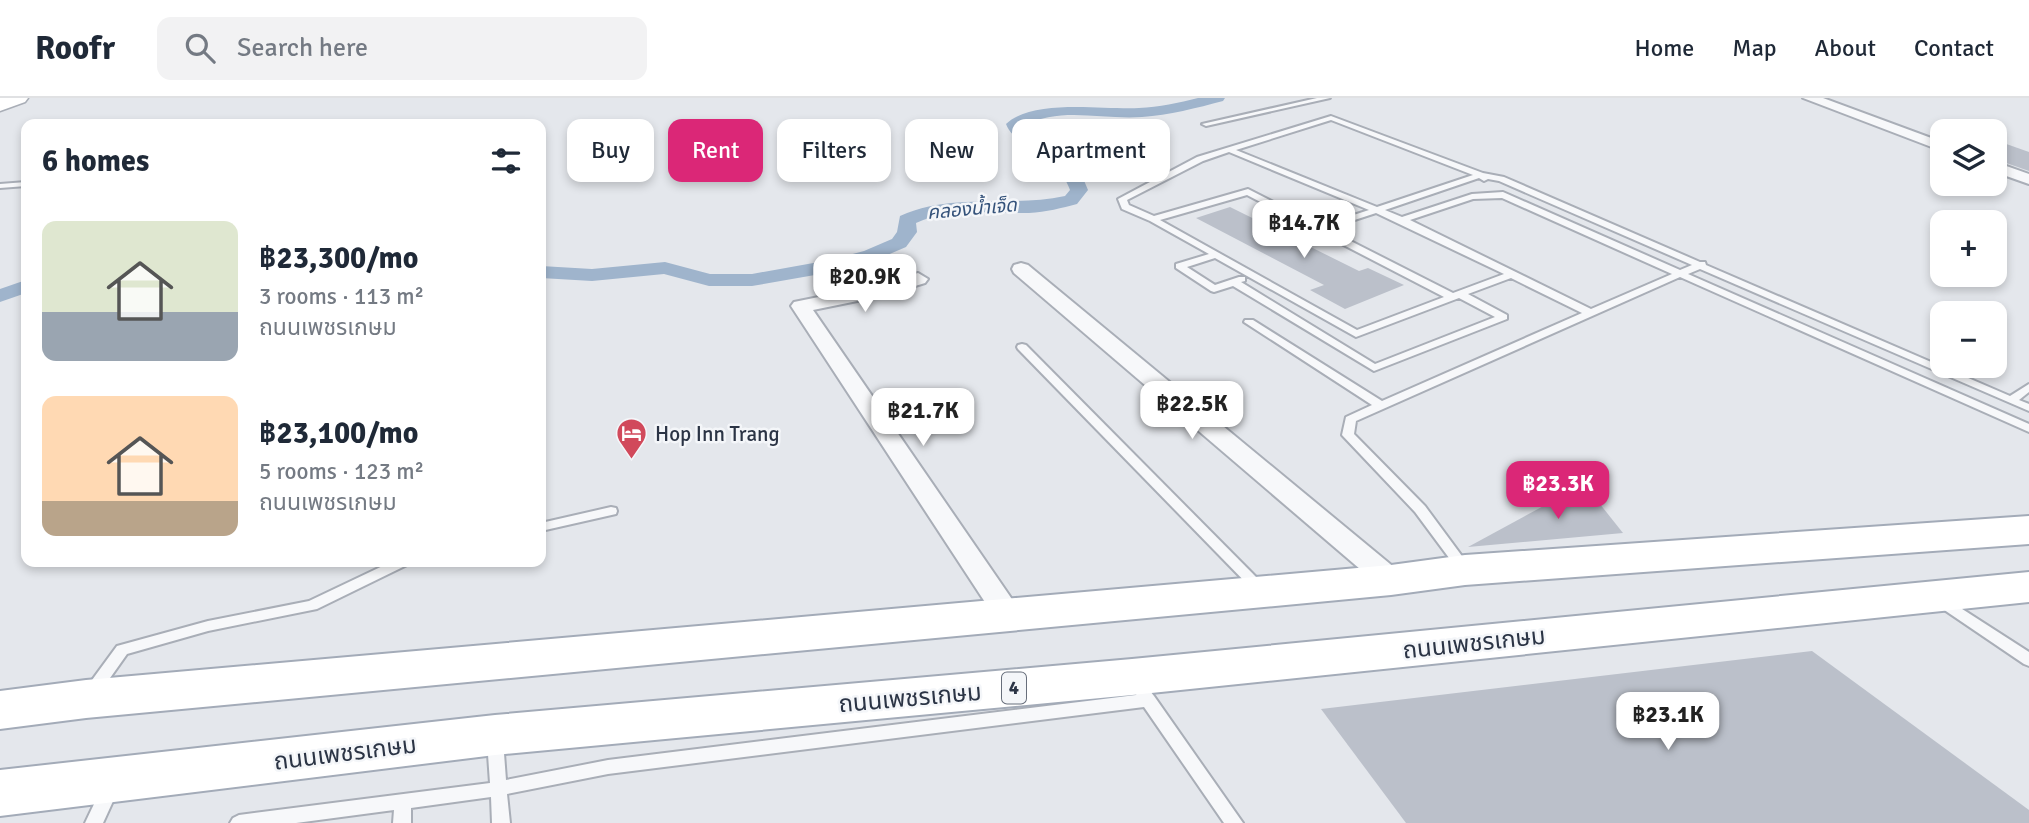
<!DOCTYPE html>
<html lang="en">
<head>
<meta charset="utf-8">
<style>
	body { margin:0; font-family:Signika,"Noto Sans Thai",sans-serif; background:#f2f2f3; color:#1f2937; height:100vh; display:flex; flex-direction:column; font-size:26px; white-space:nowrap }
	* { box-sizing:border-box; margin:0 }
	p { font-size:23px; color:#747a83 }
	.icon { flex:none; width:38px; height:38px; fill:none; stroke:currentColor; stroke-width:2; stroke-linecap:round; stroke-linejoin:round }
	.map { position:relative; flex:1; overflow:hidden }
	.panel { position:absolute; left:21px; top:21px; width:525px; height:448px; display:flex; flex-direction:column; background:#fff; border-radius:14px; box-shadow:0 4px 10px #0003 }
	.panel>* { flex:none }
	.top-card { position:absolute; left:567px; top:21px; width:665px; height:63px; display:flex; gap:14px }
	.controls { position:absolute; left:1930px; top:21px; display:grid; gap:14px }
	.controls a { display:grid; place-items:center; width:77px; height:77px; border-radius:14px; background:#fff; box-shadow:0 4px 10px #0003; font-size:35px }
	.price { position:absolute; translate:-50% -60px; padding:0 16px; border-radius:14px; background:#fff; color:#222; font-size:23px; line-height:46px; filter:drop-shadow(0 2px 4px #0008) }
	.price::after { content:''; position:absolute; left:50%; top:42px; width:21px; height:16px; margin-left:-10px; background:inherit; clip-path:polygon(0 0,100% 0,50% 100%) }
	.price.current { background:#db2777; color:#fff }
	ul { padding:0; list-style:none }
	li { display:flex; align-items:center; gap:21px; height:175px; padding:0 21px }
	li span { display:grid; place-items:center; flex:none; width:196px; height:140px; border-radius:14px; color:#555 }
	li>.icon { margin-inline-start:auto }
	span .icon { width:84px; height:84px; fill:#fffc; stroke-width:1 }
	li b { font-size:30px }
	h2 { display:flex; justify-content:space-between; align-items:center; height:84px; padding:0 21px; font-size:30px }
	.pill { padding:0 24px; border-radius:14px; background:#fff; box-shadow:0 4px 10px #0003; font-size:24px; line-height:63px }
	.pill.current { background:#db2777; color:#fff }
	header { display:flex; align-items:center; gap:42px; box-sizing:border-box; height:98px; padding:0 35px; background:#fff; border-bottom:2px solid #e0e1e3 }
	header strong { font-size:33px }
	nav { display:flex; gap:38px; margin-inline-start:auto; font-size:24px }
	.search { width:490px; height:63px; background:#f2f2f3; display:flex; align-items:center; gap:18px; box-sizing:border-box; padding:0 24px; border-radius:14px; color:#747a83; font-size:26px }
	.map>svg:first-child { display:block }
</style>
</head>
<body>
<header>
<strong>Roofr</strong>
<div class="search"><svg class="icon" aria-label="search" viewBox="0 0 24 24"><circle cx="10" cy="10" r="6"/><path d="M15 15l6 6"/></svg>Search here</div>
<nav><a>Home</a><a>Map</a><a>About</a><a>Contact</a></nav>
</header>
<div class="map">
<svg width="2029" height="725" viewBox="0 0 2029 725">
	<rect width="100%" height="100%" fill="#e4e7ec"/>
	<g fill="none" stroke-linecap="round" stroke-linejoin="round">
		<!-- canal -->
		<g fill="#9fb4cc" fill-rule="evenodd">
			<path d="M1198,0H1225L1223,3C1197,10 1169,17 1142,19C1101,22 1061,8 1023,28L1025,32L1036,36L1080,73L1088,92L1077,106C1062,110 1046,114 1029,115C991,116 952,108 916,125L917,134L906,149L878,161L832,174L752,188H709L664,176L592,183L541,180V168L592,171L665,164L710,176H752L830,162L864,153L892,141L897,134L900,118C953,94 1010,110 1065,98L1070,92C1064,73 1042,54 1025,43C1015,37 1011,38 1006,26C1034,0 1102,12 1139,10C1159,9 1179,5 1198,0Z"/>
			<polygon points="26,182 26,195 0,204 0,191"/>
		</g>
	</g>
	<!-- building -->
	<g fill="#bbc0ca">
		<polygon points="1995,42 2029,54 2029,73 1995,61"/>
		<polygon points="1230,109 1359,173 1368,170 1404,187 1345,211 1310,192 1324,187 1196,120"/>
		<polygon points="1584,386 1623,435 1468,449"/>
		<polygon points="1812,553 2029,712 2029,725 1406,725 1321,611"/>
	</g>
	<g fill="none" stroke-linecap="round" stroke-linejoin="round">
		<defs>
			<g id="lane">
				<polygon points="1317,0 1330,0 1206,28 1202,26"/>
				<path d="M1331,18L1483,75L1504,79L1700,164H1705L1706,167L2010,298L2029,286V294L2019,302L2029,306V313L1700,171L1688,176L2029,326V334L1680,179L1356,323L1354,336L1425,408L1470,469L1468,472H1458L1415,414L1342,337L1346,319L1372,307L1244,224L1245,222H1253L1382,303L1582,215L1511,180L1468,196L1507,217V221L1374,273L1233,188L1214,194L1211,193L1176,170V166L1209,156L1150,123L1122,111L1118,101L1197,59ZM1331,22L1473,77L1377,109L1236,52ZM1229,54L1369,112L1320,128L1248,91L1154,118L1129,107L1127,102L1203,63ZM1479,80L1484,83L1488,81L1499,83L1692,167L1680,172L1503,94L1472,96L1402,119L1385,112ZM1247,97L1444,199L1357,232L1160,122ZM1502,100L1672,176L1591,211L1410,122L1473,101ZM1376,115L1504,176L1453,195L1327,131ZM1215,160L1356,239L1459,200L1495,219L1375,266L1241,184L1245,183V179H1239L1215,187L1187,169Z"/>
				<polygon points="26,84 26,88 0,90 0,86"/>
				<polygon points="1022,246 1026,247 1265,488 1267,491 1265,494 1255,494 1018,251 1017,249 1018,247"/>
				<polygon points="611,409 616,410 617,413 616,416 541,433 541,425"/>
				<polygon points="391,464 409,464 407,467 317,511 208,533 127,556 98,597 92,599 86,597 84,593 117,548 208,523 309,503"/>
				<polygon points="1942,498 2029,554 2029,568 2024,566 1937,507 1935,503 1937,499"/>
				<polygon points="1144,591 1150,593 1154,598 1243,725 1224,725 1144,609 608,676 507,696 510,725 492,725 491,699 411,710 411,725 393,725 394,712 296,725 230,725 233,720 239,717 490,685 487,642 489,637 495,635 501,637 503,642 506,682 608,662 1136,597 1138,593"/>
				<polygon points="110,683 116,685 119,690 103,725 85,725 104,685"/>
			</g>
			<g id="street">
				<polygon points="1803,0 1823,0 1942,44 1942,53"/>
				<polygon points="1995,64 2029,76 2029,86 1995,74"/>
				<polygon points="1021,165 1028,167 1401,475 1405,482 1401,489 1391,492 1381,489 1014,175 1012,171 1014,167"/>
				<polygon points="918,175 928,181 925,185 882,198 813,212 1018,510 1022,517 1018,524 1008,527 998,524 791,208 794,204 878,187"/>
			</g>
			<polygon id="secondary" points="0,0 28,0 25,4 0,13"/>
			<g id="primary">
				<polygon points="2029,418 2029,446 1465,487 1391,497 86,620 0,631 0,593 86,582 1391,467 1465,457"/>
				<polygon points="2029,474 2029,504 1132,597 495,657 0,718 0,672 495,617 1132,561"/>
			</g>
		</defs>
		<!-- lane casing -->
		<use href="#lane" stroke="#a9aeb7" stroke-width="4"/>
		<!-- street casing -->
		<use href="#street" stroke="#a9aeb7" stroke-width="4"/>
		<!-- secondary casing -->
		<use href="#secondary" stroke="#a9aeb7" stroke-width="3"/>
		<!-- primary casing -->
		<use href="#primary" stroke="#a3abb8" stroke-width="4"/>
		<!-- lane -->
		<use href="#lane" fill="#f7f8fa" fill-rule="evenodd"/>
		<!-- street -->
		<use href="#street" fill="#f7f8fa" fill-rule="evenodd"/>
		<!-- secondary -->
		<use href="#secondary" fill="#fff" fill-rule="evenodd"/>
		<!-- primary -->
		<use href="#primary" fill="#fff" fill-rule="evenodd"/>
	</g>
	<!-- icons -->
	<defs>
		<symbol id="hotel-pin" viewBox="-11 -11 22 30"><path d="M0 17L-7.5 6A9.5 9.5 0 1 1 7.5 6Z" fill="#d1495b" stroke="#f4f6f9"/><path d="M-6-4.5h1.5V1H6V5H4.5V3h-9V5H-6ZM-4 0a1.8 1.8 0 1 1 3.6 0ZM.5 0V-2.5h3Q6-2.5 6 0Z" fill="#fff"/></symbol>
	</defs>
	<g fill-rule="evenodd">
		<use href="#hotel-pin" x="614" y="318" width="35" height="47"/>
	</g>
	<g text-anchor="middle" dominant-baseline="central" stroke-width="5" stroke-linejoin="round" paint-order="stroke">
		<!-- far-water labels -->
		<g font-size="19" font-style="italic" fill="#34527a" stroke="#f4f6f9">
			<text transform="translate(972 111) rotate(-5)">คลองน้ำเจ็ด</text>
		</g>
		<!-- shield labels -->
		<rect fill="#f4f6f9" stroke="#676e7b" stroke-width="2" x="1002" y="574.5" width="24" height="31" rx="5"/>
		<g font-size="19" font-weight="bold" fill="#2b3445">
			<text x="1014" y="590">4</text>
		</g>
		<!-- poi labels -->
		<g font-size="21" fill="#2b3445" stroke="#f4f6f9" text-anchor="start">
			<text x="655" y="336">Hop Inn Trang</text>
		</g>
		<!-- near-street labels -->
		<g font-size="24" fill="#2b3445" stroke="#f4f6f9">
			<text transform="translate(1474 545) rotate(-6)">ถนนเพชรเกษม</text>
			<text transform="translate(910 600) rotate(-5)">ถนนเพชรเกษม</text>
			<text transform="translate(345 655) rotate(-7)">ถนนเพชรเกษม</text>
		</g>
	</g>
</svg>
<div class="controls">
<a><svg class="icon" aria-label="layers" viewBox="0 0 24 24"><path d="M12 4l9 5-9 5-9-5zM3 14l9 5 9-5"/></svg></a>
<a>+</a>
<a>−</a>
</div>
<b class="price" style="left:1304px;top:162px">฿14.7K</b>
<b class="price" style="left:865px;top:216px">฿20.9K</b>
<b class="price" style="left:1192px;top:343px">฿22.5K</b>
<b class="price" style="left:923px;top:350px">฿21.7K</b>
<b class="price current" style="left:1558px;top:423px">฿23.3K</b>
<b class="price" style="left:1668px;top:654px">฿23.1K</b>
<div class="top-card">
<a class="pill">Buy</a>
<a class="pill current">Rent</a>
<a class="pill">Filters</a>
<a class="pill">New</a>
<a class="pill">Apartment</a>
</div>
<section class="panel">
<h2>6 homes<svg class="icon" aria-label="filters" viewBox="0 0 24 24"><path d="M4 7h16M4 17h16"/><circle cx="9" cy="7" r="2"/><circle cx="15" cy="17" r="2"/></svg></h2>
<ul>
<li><span style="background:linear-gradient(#dfe7d0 65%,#9aa5b1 0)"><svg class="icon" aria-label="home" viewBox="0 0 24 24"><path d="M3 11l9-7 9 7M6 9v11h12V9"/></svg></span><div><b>฿23,300/mo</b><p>3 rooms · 113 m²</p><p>ถนนเพชรเกษม</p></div></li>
<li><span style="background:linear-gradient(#ffd9b3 75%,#b9a48a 0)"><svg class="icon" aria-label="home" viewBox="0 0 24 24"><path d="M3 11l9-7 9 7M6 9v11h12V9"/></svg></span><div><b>฿23,100/mo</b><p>5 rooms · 123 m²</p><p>ถนนเพชรเกษม</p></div></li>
</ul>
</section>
</div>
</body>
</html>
